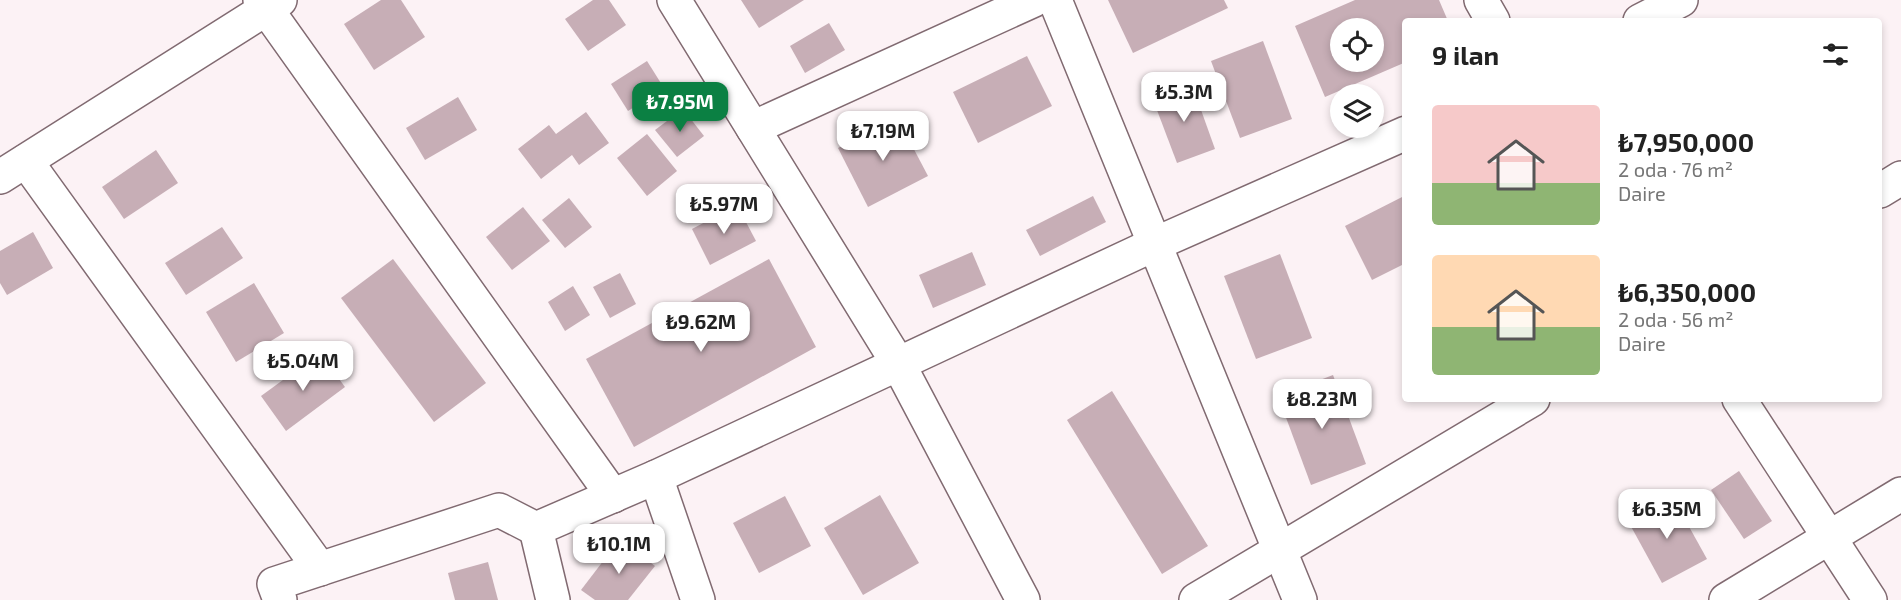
<!DOCTYPE html>
<html lang="tr">
<head>
<meta charset="utf-8">
<style>
	body { margin:0; font-family:"Exo 2",sans-serif; background:#f6f6f6; color:#222; height:100vh; display:flex; flex-direction:column; font-size:22px; white-space:nowrap }
	* { box-sizing:border-box; margin:0 }
	p { font-size:20px; color:#767676 }
	.icon { flex:none; width:33px; height:33px; fill:none; stroke:currentColor; stroke-width:2; stroke-linecap:round; stroke-linejoin:round }
	.map { position:relative; flex:1; overflow:hidden }
	.details { position:absolute; left:1402px; top:18px; width:480px; height:384px; display:flex; flex-direction:column; background:#fff; border-radius:6px; box-shadow:0 3px 9px #0003 }
	.details>* { flex:none }
	.fabs { position:absolute; left:1330px; top:18px; display:grid; gap:12px }
	.fabs a { display:grid; place-items:center; width:54px; height:54px; border-radius:50%; background:#fff; box-shadow:0 3px 9px #0003; font-size:30px }
	.price { position:absolute; translate:-50% -51px; padding:0 14px; border-radius:12px; background:#fff; color:#222; font-size:20px; line-height:39px; filter:drop-shadow(0 2px 3px #0008) }
	.price::after { content:''; position:absolute; left:50%; top:36px; width:18px; height:14px; margin-left:-9px; background:inherit; clip-path:polygon(0 0,100% 0,50% 100%) }
	.price.current { background:#0b8043; color:#fff }
	ul { padding:0; list-style:none }
	li { display:flex; align-items:center; gap:18px; height:150px; padding:0 30px }
	li span { display:grid; place-items:center; flex:none; width:168px; height:120px; border-radius:6px; color:#555 }
	li>.icon { margin-inline-start:auto }
	span .icon { width:72px; height:72px; fill:#fffc; stroke-width:1 }
	li b { font-size:26px }
	h2 { display:flex; justify-content:space-between; align-items:center; height:72px; padding:0 30px; font-size:26px }
	.map>svg:first-child { display:block }
</style>
</head>
<body>
<div class="map">
<svg width="1901" height="600" viewBox="0 0 1901 600">
	<rect width="100%" height="100%" fill="#fcf2f5"/>
	<!-- building -->
	<g fill="#c7aeb6" fill-rule="evenodd">
		<polygon points="381,0 401,0 425,37 374,70 344,24"/>
		<polygon points="593,0 609,0 626,25 588,51 565,19"/>
		<polygon points="741,0 804,0 759,28"/>
		<polygon points="1108,0 1224,0 1228,8 1133,53"/>
		<path d="M1355,0H1439L1448,21H1406V62L1325,97L1295,26ZM1341,28H1374V62H1341Z"/>
		<polygon points="829,23 845,50 805,73 790,46"/>
		<polygon points="1263,41 1292,119 1240,138 1211,61"/>
		<polygon points="1027,56 1052,106 978,143 953,92"/>
		<polygon points="647,61 664,88 628,111 611,84"/>
		<polygon points="1191,82 1215,149 1177,163 1152,97"/>
		<polygon points="458,97 477,130 425,160 406,128"/>
		<polygon points="683,109 704,136 677,157 655,130"/>
		<polygon points="586,112 609,143 579,165 572,155 541,179 518,149 549,125 556,134"/>
		<polygon points="897,117 928,176 868,207 838,148"/>
		<polygon points="647,134 677,171 647,196 617,158"/>
		<polygon points="156,150 178,183 124,219 102,187"/>
		<polygon points="1406,195 1406,263 1372,280 1345,226"/>
		<polygon points="1093,196 1106,222 1040,256 1026,230"/>
		<polygon points="569,198 592,227 565,248 542,220"/>
		<polygon points="737,205 756,241 710,265 692,229"/>
		<polygon points="523,207 550,241 512,270 486,237"/>
		<polygon points="222,227 243,258 186,295 165,263"/>
		<polygon points="33,232 53,268 7,295 0,283 0,251"/>
		<polygon points="972,252 986,285 933,308 919,275"/>
		<polygon points="1280,254 1312,338 1256,359 1224,276"/>
		<polygon points="393,259 486,383 434,422 341,298"/>
		<polygon points="769,259 816,347 634,447 586,359"/>
		<polygon points="620,273 636,304 610,318 593,287"/>
		<polygon points="254,283 284,333 236,362 206,312"/>
		<polygon points="573,286 590,315 565,331 548,302"/>
		<polygon points="320,353 345,387 286,431 261,396"/>
		<polygon points="1333,375 1366,464 1311,485 1278,396"/>
		<polygon points="1112,391 1208,546 1162,574 1067,420"/>
		<polygon points="1739,471 1772,521 1744,539 1711,490"/>
		<polygon points="880,495 919,563 863,595 824,528"/>
		<polygon points="785,496 811,546 759,573 733,523"/>
		<polygon points="1672,496 1707,559 1662,583 1628,521"/>
		<polygon points="620,539 655,566 628,600 595,600 581,590"/>
		<polygon points="488,562 498,600 455,600 448,573"/>
	</g>
	<g fill="none" stroke-linecap="round" stroke-linejoin="round">
		<defs>
			<g id="minor">
				<polyline points="260,0 613,496"/>
				<polyline points="674,0 899,365 1023,600"/>
				<polyline points="1055,0 1300,600"/>
				<polyline points="1481,0 1493,21"/>
				<polyline points="1640,21 1681,0"/>
				<polyline points="753,128 1034,0"/>
				<polyline points="26,161 320,569"/>
				<polyline points="0,177 280,0"/>
				<polyline points="1880,191 1901,178"/>
				<polyline points="1739,399 1870,600"/>
				<polyline points="656,477 698,600"/>
				<polyline points="536,529 553,600"/>
				<polyline points="280,600 274,584 499,510 536,529 656,477 1155,244 1406,133"/>
				<polyline points="1196,600 1533,399"/>
				<polyline points="1726,600 1901,494"/>
			</g>
		</defs>
		<!-- minor casing -->
		<use href="#minor" stroke="#816a71" stroke-width="36"/>
		<!-- minor -->
		<use href="#minor" stroke="#fff" stroke-width="33"/>
	</g>
</svg>
<div class="fabs">
<a><svg class="icon" aria-label="locate" viewBox="0 0 24 24"><circle cx="12" cy="12" r="6"/><path d="M12 2v4M12 18v4M2 12h4M18 12h4"/></svg></a>
<a><svg class="icon" aria-label="layers" viewBox="0 0 24 24"><path d="M12 4l9 5-9 5-9-5zM3 14l9 5 9-5"/></svg></a>
</div>
<b class="price" style="left:1184px;top:123px">₺5.3M</b>
<b class="price current" style="left:680px;top:133px">₺7.95M</b>
<b class="price" style="left:883px;top:162px">₺7.19M</b>
<b class="price" style="left:724px;top:235px">₺5.97M</b>
<b class="price" style="left:701px;top:353px">₺9.62M</b>
<b class="price" style="left:303px;top:392px">₺5.04M</b>
<b class="price" style="left:1322px;top:430px">₺8.23M</b>
<b class="price" style="left:1667px;top:540px">₺6.35M</b>
<b class="price" style="left:619px;top:575px">₺10.1M</b>
<section class="details">
<h2>9 ilan<svg class="icon" aria-label="filters" viewBox="0 0 24 24"><path d="M4 7h16M4 17h16"/><circle cx="9" cy="7" r="2"/><circle cx="15" cy="17" r="2"/></svg></h2>
<ul>
<li><span style="background:linear-gradient(#f6c9c9 65%,#8fb573 0)"><svg class="icon" aria-label="home" viewBox="0 0 24 24"><path d="M3 11l9-7 9 7M6 9v11h12V9"/></svg></span><div><b>₺7,950,000</b><p>2 oda · 76 m²</p><p>Daire</p></div></li>
<li><span style="background:linear-gradient(#ffd9b3 60%,#8fb573 0)"><svg class="icon" aria-label="home" viewBox="0 0 24 24"><path d="M3 11l9-7 9 7M6 9v11h12V9"/></svg></span><div><b>₺6,350,000</b><p>2 oda · 56 m²</p><p>Daire</p></div></li>
</ul>
</section>
</div>
</body>
</html>
